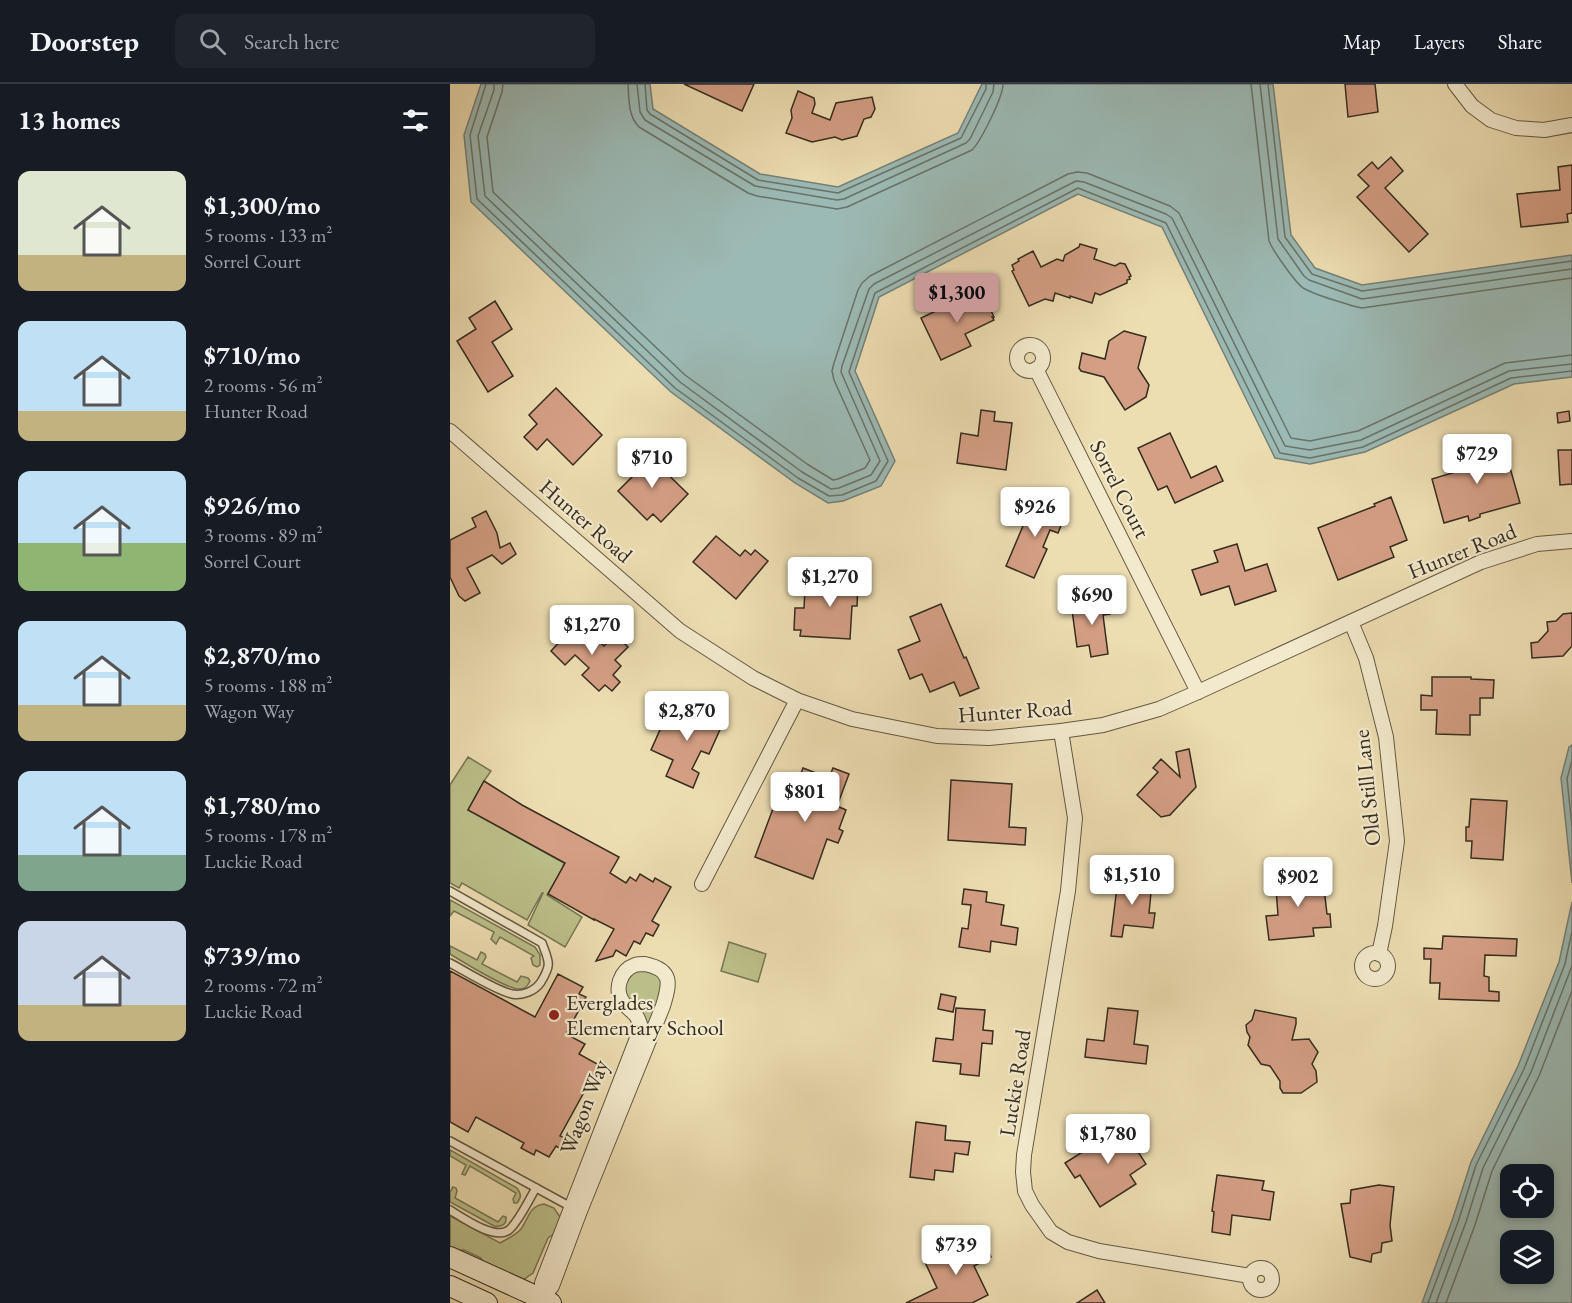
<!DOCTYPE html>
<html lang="en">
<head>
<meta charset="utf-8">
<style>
	body { margin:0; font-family:"EB Garamond",serif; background:#20242c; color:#f1f3f6; height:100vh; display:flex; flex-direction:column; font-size:22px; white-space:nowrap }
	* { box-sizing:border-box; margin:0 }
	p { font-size:20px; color:#9ea1a6 }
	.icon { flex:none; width:33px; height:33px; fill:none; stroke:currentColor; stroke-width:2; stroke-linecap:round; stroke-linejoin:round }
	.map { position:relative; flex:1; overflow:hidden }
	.panel { display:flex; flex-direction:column; background:#171b24; width:450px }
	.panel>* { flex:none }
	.tools { position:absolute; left:1050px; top:1080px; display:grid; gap:12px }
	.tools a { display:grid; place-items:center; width:54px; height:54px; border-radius:12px; background:#171b24; box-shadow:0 3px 9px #0003; font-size:30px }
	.price { position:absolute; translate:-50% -51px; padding:0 14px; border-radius:6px; background:#fff; color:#222; font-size:20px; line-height:39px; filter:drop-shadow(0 2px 3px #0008) }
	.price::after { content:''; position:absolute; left:50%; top:36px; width:18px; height:14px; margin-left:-9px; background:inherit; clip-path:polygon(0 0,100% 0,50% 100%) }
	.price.active { background:#c59692; color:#111 }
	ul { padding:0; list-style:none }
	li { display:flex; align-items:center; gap:18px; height:150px; padding:0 18px }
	li span { display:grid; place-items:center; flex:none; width:168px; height:120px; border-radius:12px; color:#555 }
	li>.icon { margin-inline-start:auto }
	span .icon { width:72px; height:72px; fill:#fffc; stroke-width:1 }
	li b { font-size:26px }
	h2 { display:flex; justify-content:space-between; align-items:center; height:72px; padding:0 18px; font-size:26px }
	header { display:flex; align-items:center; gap:36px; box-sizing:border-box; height:84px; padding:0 30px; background:#171b24; border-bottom:2px solid #363941 }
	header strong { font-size:28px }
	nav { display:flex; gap:33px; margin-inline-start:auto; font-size:21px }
	.search { width:420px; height:54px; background:#20242c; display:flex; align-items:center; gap:15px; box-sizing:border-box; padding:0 21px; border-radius:12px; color:#9ea1a6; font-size:22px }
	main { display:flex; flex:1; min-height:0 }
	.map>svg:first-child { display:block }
</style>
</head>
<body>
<header>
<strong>Doorstep</strong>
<div class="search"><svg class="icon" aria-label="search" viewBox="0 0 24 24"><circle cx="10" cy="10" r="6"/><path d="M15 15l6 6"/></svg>Search here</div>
<nav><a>Map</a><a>Layers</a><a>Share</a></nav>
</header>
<main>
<section class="panel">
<h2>13 homes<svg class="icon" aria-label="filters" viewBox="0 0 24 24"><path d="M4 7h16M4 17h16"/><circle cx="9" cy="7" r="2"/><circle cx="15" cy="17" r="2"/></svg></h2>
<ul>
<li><span style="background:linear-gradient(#dfe7d0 70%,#c2b280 0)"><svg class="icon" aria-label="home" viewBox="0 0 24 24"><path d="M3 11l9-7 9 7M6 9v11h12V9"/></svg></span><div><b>$1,300/mo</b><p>5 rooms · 133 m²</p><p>Sorrel Court</p></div></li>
<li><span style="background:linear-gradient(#bfe0f5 75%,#c2b280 0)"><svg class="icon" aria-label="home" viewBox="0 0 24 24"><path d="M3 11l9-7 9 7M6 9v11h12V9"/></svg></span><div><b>$710/mo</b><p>2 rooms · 56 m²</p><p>Hunter Road</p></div></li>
<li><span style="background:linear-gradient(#bfe0f5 60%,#8fb573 0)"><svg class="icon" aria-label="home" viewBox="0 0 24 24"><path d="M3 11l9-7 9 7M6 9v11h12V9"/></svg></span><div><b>$926/mo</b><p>3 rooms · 89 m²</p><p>Sorrel Court</p></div></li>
<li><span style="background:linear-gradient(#bfe0f5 70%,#c2b280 0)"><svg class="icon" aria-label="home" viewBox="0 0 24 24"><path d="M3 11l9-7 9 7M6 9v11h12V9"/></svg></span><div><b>$2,870/mo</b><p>5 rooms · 188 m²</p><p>Wagon Way</p></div></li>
<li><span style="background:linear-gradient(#bfe0f5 70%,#7fa58c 0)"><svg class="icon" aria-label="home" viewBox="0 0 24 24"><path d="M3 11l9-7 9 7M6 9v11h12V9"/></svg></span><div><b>$1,780/mo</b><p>5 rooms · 178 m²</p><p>Luckie Road</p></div></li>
<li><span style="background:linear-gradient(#c9d6e8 70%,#c2b280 0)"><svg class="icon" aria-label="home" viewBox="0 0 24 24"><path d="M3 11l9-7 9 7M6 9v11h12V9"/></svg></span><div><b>$739/mo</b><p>2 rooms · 72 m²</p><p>Luckie Road</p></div></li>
</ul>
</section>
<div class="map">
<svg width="1122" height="1219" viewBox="0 0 1122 1219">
	<rect width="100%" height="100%" fill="#eddeb2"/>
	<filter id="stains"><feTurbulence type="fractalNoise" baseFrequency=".00333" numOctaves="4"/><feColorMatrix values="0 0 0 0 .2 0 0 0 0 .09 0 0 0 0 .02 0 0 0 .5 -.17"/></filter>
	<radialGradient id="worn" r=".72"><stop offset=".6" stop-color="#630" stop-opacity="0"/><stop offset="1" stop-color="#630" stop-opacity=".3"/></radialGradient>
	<!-- green -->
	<g fill="#bcc08a" stroke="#787655" stroke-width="1.5">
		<polygon points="18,673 41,687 34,697 18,726 114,779 112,785 97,811 132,833 115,863 78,841 93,809 92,809 77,836 12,799 9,804 0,799 0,701"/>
		<polygon points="0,816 85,863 90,871 90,881 87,883 83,881 81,874 84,872 50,853 46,860 41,855 44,848 4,827 0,832"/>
		<polygon points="279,858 316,870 308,898 271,887"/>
		<path d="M0,862L27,876L31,868L35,870L36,873L32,880L67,898L71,892L78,894L80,897C77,903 75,905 69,905C57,905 13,878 0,870Z"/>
		<path d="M186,886C199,886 215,890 212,907C211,917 202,931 199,940L195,941C187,929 169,912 175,897C177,892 182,889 186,886Z"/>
		<path d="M0,1066L67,1104C71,1110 72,1113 67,1119H64L63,1115L66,1109L20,1082L15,1091L12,1090L16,1081L0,1072Z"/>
		<path d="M3,1103L6,1104L7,1107L5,1114L48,1138L53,1132L56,1133C57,1141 51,1143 44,1142L0,1118V1108Z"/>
		<path d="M94,1120L104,1124L110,1133V1138L107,1148L98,1154L83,1189L73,1196L34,1181L31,1174L14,1166L0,1167V1132L50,1159C57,1155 66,1151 71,1145C79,1134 79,1122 94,1120Z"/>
	</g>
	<!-- water -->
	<g fill="#9cbab5" stroke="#738179" stroke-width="1.5" fill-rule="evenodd">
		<polygon points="31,0 200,0 203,25 310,90 388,103 508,49 532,0 823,0 841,151 865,184 912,201 1122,171 1122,293 1064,300 915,368 860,380 825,374 712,143 628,110 429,213 405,287 445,377 431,402 393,417 378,419 345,399 221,308 21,118 14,51"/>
		<polygon points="1122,661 1122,799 1111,694 1119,663"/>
		<path d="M1122,818V1219H972L1003,1134L1021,1078L1068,982L1109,878ZM1094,1090V1124H1060V1090ZM1094,1156V1190H1060V1156Z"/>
	</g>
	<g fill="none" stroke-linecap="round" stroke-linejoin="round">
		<!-- shore -->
		<g stroke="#68736a" stroke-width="1.5">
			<polyline points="36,0 20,51 27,115 225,304 348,394 379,412 392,411 426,397 438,377 399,288 425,209 628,104 716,139 830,369 860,374 913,363 1061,294 1122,287"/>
			<polyline points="44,0 44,6 28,52 35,112 230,298 352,388 381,405 389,404 421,391 430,377 391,288 392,282 419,205 424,200 626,97 634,98 716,130 722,134 835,362 860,366 911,356 1059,287 1122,280"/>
			<polyline points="53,0 52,8 37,53 43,108 235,291 357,380 383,396 388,395 415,384 420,376 384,296 382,287 384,279 408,206 412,199 420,192 618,90 627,88 637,89 720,122 729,129 841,354 860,357 908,347 1055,279 1122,271"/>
			<path d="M178,0C179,15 178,32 189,43L298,109L307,112L387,125L397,123L522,66C531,57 553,13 553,0"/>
			<polyline points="187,0 190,28 195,36 305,102 387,116 394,115 516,59 520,55 543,8 544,0"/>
			<polyline points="195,0 197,26 200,30 308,96 388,109 511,54 536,5 536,0"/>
			<path d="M801,0L819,157C823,167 845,198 853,204C867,212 888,217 903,222L912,224L1122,194"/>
			<polyline points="810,0 828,155 854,192 859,196 912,215 1122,185"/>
			<polyline points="818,0 835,153 862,190 912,207 1122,177"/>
			<polyline points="1122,676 1117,695 1122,742"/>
			<polyline points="978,1219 1009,1135 1026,1081 1074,985 1115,880 1122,847"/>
			<polyline points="986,1219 1016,1138 1033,1084 1081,988 1122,882"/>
			<polyline points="996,1219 1025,1141 1042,1087 1089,992 1122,907"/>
		</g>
	</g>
	<!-- building -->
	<g fill="#d59f85" stroke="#352c20" stroke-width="1.5">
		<polygon points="234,0 304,0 292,27"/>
		<polygon points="895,0 925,0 928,28 898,33"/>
		<polygon points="348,7 364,14 365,20 362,29 380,36 386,19 422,13 425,25 421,33 414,35 407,52 392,56 385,53 362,58 336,49 342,34 341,26"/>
		<polygon points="941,73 953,87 935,104 978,150 959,168 907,113 919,102 908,91 922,78 928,85"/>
		<polygon points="1122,81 1122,129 1117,130 1118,138 1071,143 1067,110 1110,106 1108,83"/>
		<polygon points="630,160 647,165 644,175 665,182 670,179 675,180 681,192 679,193 680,195 677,196 677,199 650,211 645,209 642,219 620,212 620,214 605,209 603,217 595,215 579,222 562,187 564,186 562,181 569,177 568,175 583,167 591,183 607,175 613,177 615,171 629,163"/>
		<polygon points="532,208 544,233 542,233 544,236 515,250 521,262 491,276 471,234 500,220 501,223"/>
		<polygon points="45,217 62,245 42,258 63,292 38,308 7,257 26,245 19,234"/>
		<polygon points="674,247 696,253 688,284 699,301 696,313 675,326 654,293 631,287 629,284 632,269 655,275 659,257"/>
		<polygon points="106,304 152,351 123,381 97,355 87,366 74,353 87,340 79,331"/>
		<polygon points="531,326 545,328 544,337 562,339 556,386 507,379 511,349 528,352"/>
		<polygon points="1119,327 1120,337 1108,339 1107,329"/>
		<polygon points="720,349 741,394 766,382 773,397 725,419 717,402 708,406 688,364"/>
		<polygon points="1053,359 1070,419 1030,430 1030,433 1019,437 1018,432 994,439 982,395 1012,386 1008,372"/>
		<polygon points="1108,366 1122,366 1122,400 1110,401"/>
		<polygon points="195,368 238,410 211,438 203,430 197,436 168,407 182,393 176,388"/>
		<polygon points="941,413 957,456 940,463 944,473 888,496 868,444 925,422 924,420"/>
		<polygon points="584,416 616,429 608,449 600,446 593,463 597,465 584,494 556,482"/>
		<polygon points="36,427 47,449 50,464 60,459 66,470 52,480 42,471 17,484 30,509 15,517 9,512 0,493 0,456 26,443 22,434"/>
		<polygon points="266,452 290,472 295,466 301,471 305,466 318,477 286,515 243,478"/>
		<polygon points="787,460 795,487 817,480 826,507 785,521 779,502 751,511 742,486 768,478 764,467"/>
		<polygon points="397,475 409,475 407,522 402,522 400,555 350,552 351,546 344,546 345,524 354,524 355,506 384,507 385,500 396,501"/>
		<polygon points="658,512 660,530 653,531 658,570 641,573 639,561 627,563 622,526 641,524 640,514"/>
		<polygon points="491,520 514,574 516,573 529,604 510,612 504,598 480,608 472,590 460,595 448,566 470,557 460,533"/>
		<polygon points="1122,529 1122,562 1113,572 1082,574 1081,559 1088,558 1098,547 1097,538 1106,537 1113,530"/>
		<polygon points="128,538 154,562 165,551 178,563 165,576 171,582 163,591 170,598 162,607 155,601 149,607 132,591 139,584 125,571 115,581 101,567"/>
		<polygon points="982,593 1021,593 1021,595 1044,596 1043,614 1030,614 1030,631 1020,631 1020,651 986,650 987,626 971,626 971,611 982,612"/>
		<polygon points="245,616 257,621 253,630 273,639 259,670 251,667 242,685 249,689 243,704 216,692 223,676 201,666 218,628 236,636"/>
		<polygon points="739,665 746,703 720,731 711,733 687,711 708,688 703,684 711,675 730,693 726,668"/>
		<polygon points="353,684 379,694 383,684 399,690 387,722 396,726 389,745 393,747 388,759 377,755 363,795 305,773 327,714 340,718"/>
		<polygon points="501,696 562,700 559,743 576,744 575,761 498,756"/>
		<polygon points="34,697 72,721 169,773 160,789 176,799 180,793 186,797 190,790 203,798 205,794 221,803 202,837 209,841 203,852 196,849 190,860 184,857 176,872 166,866 163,872 146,877 164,845 144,835 144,836 98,810 115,779 18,726"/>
		<polygon points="1021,715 1057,717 1053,776 1021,774 1022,757 1016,757 1016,743 1019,743"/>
		<polygon points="863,788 864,805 874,804 877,830 880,830 881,843 863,844 864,852 819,856 816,832 828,831 825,791"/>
		<polygon points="668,795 702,799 699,829 705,829 703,844 674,841 672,853 661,852"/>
		<polygon points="514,805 537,808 536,818 554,821 551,841 568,844 566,861 541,857 540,868 509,863 512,844 518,845 521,821 512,820"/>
		<polygon points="993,852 1067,855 1066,872 1035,871 1034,892 1039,893 1039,907 1049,908 1049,917 989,915 990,899 980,899 981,875 974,875 974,864 992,865"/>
		<polygon points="0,887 85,933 108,890 133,903 129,910 136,913 116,950 135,960 129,970 149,981 143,992 148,995 143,1004 138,1001 110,1052 117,1055 111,1065 106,1062 99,1073 86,1066 84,1071 71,1064 74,1059 26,1033 18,1048 0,1038"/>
		<polygon points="491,910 506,913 503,928 488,925"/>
		<polygon points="506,924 535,926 533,946 543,947 542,960 532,959 529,992 510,990 511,980 483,977 486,954 503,956"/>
		<polygon points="658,924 688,927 684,960 698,962 696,980 635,973 637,955 654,957"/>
		<polygon points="805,926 846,934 846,940 842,956 859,955 868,968 862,980 866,987 867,998 851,1009 833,1009 830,1004 830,997 820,982 811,980 798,961 800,953 797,948 796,941 802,936"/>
		<polygon points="466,1038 496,1042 495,1056 520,1058 518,1071 505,1069 503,1088 485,1086 484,1096 460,1093"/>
		<polygon points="670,1040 696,1080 680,1091 686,1100 650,1123 630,1091 625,1094 615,1079 642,1062 640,1059"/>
		<polygon points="767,1091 814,1097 812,1106 824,1108 820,1136 782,1131 780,1151 762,1148 764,1128 762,1127"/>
		<polygon points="929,1101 944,1103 940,1141 942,1157 932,1159 931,1168 922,1170 921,1178 900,1173 891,1120 900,1119 901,1106"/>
		<polygon points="510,1159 514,1169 535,1159 541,1173 524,1182 538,1211 522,1219 456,1219 487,1204 474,1176"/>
		<polygon points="647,1206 655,1219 627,1219"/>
	</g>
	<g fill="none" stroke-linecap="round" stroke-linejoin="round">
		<defs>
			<g id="lane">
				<path d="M0,807L92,859C99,878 102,880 91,898C85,907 73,912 62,910C47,907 15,887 0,879"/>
				<polyline points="0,1057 121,1123"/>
				<path d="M0,1126C13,1134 47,1158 60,1145C71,1134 78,1117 86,1104"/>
			</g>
			<g id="street">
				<polyline points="1005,0 1022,22 1041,36 1066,44 1094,46 1122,41"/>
				<circle cx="580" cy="274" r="13"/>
				<polyline points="586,285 748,608"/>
				<polyline points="0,347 230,547 303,594 347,616 402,635 487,652 539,654 611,647 653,641 709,625 748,608 1031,478 1087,460 1122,457"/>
				<polyline points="901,538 916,574 936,653 947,757 935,842 929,870"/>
				<polyline points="611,647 625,734 618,807 574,1071 573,1088 575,1107 582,1121 601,1148 618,1158 649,1167 800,1192"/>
				<polyline points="252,800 347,616"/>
				<circle cx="925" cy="882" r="13"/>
				<path d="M195,880C223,886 220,899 213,922L130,1127L102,1202L92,1215V1199L191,944C187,926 180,929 172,917C164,904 171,886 185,881C188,880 192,880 195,880Z"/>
				<circle cx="811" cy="1195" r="11"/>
			</g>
			<g id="secondary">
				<polyline points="0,1173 101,1219"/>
				<polyline points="0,1202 37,1219"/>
			</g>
		</defs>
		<!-- lane casing -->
		<use href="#lane" stroke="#635844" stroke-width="10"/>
		<!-- street casing -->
		<use href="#street" stroke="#635844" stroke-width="16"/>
		<!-- secondary casing -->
		<use href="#secondary" stroke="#352c20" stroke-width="22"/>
		<!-- lane -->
		<use href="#lane" stroke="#f3eacd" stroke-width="7"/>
		<!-- street -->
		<use href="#street" stroke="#f3eacd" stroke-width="14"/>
		<!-- secondary -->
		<use href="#secondary" stroke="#f3eacd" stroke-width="20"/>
	</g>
	<!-- markers -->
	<circle fill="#8f2418" stroke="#f3eacd" stroke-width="2" cx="104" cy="931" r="6"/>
	<g text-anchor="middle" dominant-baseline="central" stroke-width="4.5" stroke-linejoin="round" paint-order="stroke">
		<!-- street labels -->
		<g font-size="22" fill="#352c20" stroke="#f3eacd">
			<text transform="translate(670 405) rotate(63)">Sorrel Court</text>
			<text transform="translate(136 437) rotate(41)">Hunter Road</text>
			<text transform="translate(1012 467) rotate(-22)">Hunter Road</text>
			<text transform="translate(565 627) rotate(-4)">Hunter Road</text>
			<text transform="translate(917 704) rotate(-96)">Old Still Lane</text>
			<text transform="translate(565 999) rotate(-81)">Luckie Road</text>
			<text transform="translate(134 1023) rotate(-69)">Wagon Way</text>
		</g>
		<!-- poi labels -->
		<g font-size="22" fill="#352c20" stroke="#f3eacd" text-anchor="start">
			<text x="116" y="918">Everglades<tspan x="116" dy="25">Elementary School</tspan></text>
		</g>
	</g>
	<rect width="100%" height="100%" filter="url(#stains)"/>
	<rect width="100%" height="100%" fill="url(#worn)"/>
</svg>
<div class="tools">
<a><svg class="icon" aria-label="locate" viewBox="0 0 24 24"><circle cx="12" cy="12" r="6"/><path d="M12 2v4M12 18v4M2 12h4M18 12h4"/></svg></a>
<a><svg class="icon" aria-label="layers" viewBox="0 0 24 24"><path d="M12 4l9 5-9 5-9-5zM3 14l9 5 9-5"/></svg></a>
</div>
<b class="price active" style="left:507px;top:240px">$1,300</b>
<b class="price" style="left:1027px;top:401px">$729</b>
<b class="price" style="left:202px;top:405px">$710</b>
<b class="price" style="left:585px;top:454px">$926</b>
<b class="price" style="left:380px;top:524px">$1,270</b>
<b class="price" style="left:642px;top:542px">$690</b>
<b class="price" style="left:142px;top:572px">$1,270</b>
<b class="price" style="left:237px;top:658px">$2,870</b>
<b class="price" style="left:355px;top:739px">$801</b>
<b class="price" style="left:682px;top:822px">$1,510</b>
<b class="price" style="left:848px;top:824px">$902</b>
<b class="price" style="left:658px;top:1081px">$1,780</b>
<b class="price" style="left:506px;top:1192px">$739</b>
</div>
</main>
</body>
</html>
